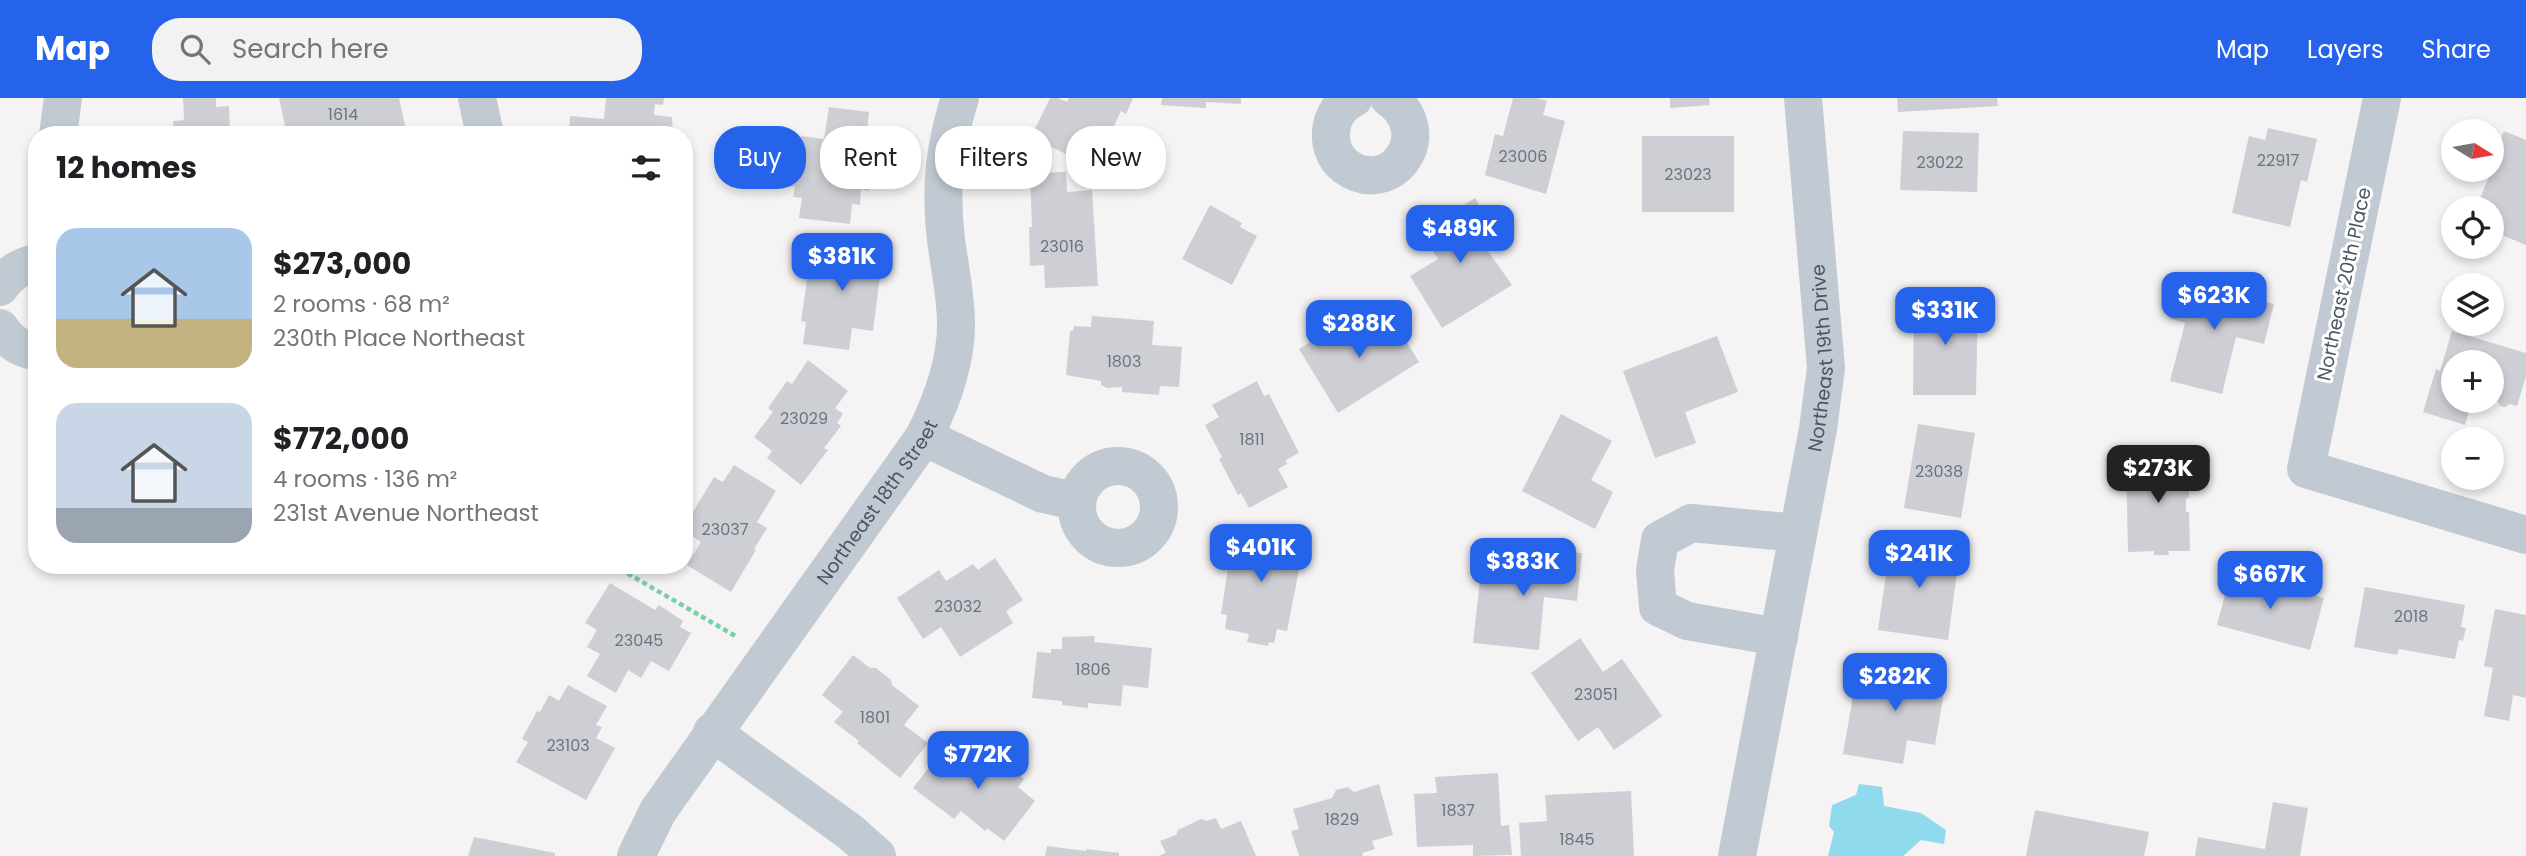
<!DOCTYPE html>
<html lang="en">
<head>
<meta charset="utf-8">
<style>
	body { margin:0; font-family:Poppins,sans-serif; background:#f2f2f2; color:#202124; height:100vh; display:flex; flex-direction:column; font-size:26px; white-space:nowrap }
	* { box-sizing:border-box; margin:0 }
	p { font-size:23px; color:#757577 }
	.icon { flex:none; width:38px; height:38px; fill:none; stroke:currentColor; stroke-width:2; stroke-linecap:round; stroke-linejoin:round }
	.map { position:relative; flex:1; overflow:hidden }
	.details { position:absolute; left:28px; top:28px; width:665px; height:448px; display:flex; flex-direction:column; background:#fff; border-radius:28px; box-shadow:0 4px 10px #0003 }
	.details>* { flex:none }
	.hud { position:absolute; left:714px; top:28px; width:665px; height:63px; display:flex; gap:14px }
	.needle { width:46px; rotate:101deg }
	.fabs { position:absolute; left:2441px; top:21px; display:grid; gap:14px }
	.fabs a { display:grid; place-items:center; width:63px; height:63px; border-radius:50%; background:#fff; box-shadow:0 4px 10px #0003; font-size:35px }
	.price { position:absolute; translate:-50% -60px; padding:0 16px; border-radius:14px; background:#2563eb; color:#fff; font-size:23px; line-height:46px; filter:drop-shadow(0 2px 4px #0008) }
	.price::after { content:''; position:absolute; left:50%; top:42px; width:21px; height:16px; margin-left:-10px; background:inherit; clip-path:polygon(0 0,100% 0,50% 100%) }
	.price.on { background:#222; color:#fff }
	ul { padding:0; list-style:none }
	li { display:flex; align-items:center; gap:21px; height:175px; padding:0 28px }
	li span { display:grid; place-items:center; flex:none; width:196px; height:140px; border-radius:21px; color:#555 }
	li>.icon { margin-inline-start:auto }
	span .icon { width:84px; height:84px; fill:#fffc; stroke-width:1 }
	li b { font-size:30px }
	h2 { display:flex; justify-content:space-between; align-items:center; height:84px; padding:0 28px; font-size:30px }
	.pill { padding:0 24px; border-radius:28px; background:#fff; box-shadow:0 4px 10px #0003; font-size:24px; line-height:63px }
	.pill.on { background:#2563eb; color:#fff }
	header { display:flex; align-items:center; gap:42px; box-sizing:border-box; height:98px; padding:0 35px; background:#2563eb; color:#fff }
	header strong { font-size:33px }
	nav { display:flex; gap:38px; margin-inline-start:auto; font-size:24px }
	.search { width:490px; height:63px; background:#f2f2f2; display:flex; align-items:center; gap:18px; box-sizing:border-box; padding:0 24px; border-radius:28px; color:#757577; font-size:26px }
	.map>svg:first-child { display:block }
</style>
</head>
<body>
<header>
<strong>Map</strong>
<div class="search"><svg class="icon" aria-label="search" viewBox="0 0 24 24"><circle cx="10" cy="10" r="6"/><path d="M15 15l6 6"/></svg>Search here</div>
<nav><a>Map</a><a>Layers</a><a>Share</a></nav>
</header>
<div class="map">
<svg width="2526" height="758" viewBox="0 0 2526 758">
	<rect width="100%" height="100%" fill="#f5f3f3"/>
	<!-- water -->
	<polygon fill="#90daee" points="1859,686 1882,689 1884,708 1921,715 1946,732 1944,746 1921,742 1903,758 1828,758 1834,734 1829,728 1832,707 1856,697"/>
	<!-- building -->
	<g fill="#cdcfd5">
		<polygon points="183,0 216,0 216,9 229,8 230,34 220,34 220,37 174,37 173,23 184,22"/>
		<polygon points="279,0 399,0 406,32 384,37 287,37"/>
		<polygon points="606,0 664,0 663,7 655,6 654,17 672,19 673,37 569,37 570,18 604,21"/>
		<polygon points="1050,0 1058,0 1067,4 1069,0 1133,0 1126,16 1121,13 1103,51 1081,41 1072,59 1031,39"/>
		<polygon points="1162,0 1241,0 1241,6 1206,4 1206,10 1161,7"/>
		<polygon points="1513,0 1536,0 1547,3 1543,17 1565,23 1546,96 1485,77 1495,36 1503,38"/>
		<polygon points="1670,0 1709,0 1710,7 1670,10"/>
		<polygon points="1897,0 1997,0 1998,8 1898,14"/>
		<polygon points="829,9 869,14 867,34 877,35 869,93 861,91 860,107 852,106 850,126 799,120 802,100 793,99 795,89 764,85 768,56 799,60 801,38 824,41"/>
		<polygon points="2268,30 2317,41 2307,84 2301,82 2290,129 2232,115 2249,38 2265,42"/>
		<polygon points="1903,33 1979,35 1977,94 1900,92"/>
		<polygon points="2504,33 2526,42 2526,147 2492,133 2492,110 2476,110 2495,64 2492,62"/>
		<rect x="1642" y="38" width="92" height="76"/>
		<polygon points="1066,74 1067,94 1092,92 1098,188 1045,190 1044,167 1030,168 1029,129 1032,129 1030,75"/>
		<polygon points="1475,100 1497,136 1483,146 1512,187 1442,230 1410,178 1438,161 1421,134"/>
		<polygon points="1210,107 1242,125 1240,129 1257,138 1232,187 1182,161"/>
		<polygon points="832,138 878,144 876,161 882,162 873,233 852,230 849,252 803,246 806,224 801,223 810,162 820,164 822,158 829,159"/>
		<polygon points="2179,181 2274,206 2264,246 2236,239 2222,296 2170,283 2185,225 2169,220"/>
		<polygon points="1914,201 1978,201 1976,297 1913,297"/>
		<polygon points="1386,211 1419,264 1338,315 1299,251 1335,229 1341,239"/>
		<polygon points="1092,218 1154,223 1152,247 1182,249 1179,289 1160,288 1159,297 1122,294 1122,289 1107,290 1101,287 1101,283 1066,277 1070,233 1073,233 1074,228 1091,229"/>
		<polygon points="2452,233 2526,255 2526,278 2517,308 2510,306 2505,309 2500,308 2497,302 2492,301 2492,264 2454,264 2454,303 2472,303 2465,327 2423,314 2436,271 2440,273"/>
		<polygon points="1717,238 1738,294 1685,314 1696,345 1655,360 1623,273"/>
		<polygon points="808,262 848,293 835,310 843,316 837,325 841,328 824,350 828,352 801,387 767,360 772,353 754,339 773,314 768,310 787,283 792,286"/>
		<polygon points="1257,283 1264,298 1269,296 1299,355 1286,362 1287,366 1278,371 1288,389 1249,410 1241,395 1238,397 1219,361 1222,359 1205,327 1219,319 1212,307"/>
		<polygon points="1561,316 1612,343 1591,382 1613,394 1595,431 1522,393"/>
		<polygon points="1918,326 1975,335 1961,420 1904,410"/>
		<polygon points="35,353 37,353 37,397 29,396"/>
		<polygon points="2188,359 2189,400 2186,400 2186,414 2189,414 2190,453 2168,453 2169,457 2154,457 2154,453 2128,454 2126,361"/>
		<polygon points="734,367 776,393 757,424 767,430 754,451 756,452 731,494 687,467 701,444 684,433 684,429 714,379 723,384"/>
		<polygon points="1241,428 1305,441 1287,533 1277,531 1274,545 1269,544 1268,548 1247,544 1249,536 1225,531 1227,517 1221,516 1232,444 1238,445"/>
		<polygon points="1891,441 1960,451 1948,542 1878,532"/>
		<polygon points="1541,451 1582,455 1577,503 1544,499 1539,552 1473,545 1482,464 1539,469"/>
		<polygon points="995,460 1023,502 1006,513 1013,525 960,559 941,529 923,541 897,500 939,472 946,483 973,466 978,472"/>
		<polygon points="2231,474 2324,500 2310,552 2217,527"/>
		<polygon points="610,485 655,512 659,507 683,523 680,529 691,535 669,573 651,563 641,580 628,572 616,595 587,578 600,556 587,549 597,532 585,525"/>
		<polygon points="2365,489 2465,507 2461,529 2466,530 2463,543 2459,542 2455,561 2399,551 2397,557 2354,549"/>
		<polygon points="2495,511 2526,517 2526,600 2513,597 2509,623 2484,618 2493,570 2484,568"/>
		<polygon points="1095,538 1094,544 1152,550 1148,590 1123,587 1121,608 1088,605 1088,610 1062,607 1062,603 1032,600 1037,554 1051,555 1051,551 1062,551 1062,539"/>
		<polygon points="1580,540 1603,574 1622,561 1662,618 1614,652 1598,629 1578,643 1531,575"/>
		<polygon points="853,557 870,570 876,570 891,582 892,587 919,608 904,627 928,645 900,680 857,645 859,643 834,624 843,614 822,597"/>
		<polygon points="1875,564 1947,576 1935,647 1907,642 1903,666 1843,656 1853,598 1869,600"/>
		<polygon points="568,587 607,608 596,627 602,629 596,640 615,650 586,702 516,664 528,644 522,641 537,613 540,614 549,597 559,603"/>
		<polygon points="976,644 999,661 1003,660 1014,669 1014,673 1024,681 1018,689 1035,703 1004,743 987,730 985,733 961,713 954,721 913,690 937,659 955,672"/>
		<polygon points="1498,675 1501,728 1509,727 1512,757 1473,758 1473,747 1417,749 1414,696 1437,695 1435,679"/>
		<polygon points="1379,686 1393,737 1372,743 1375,751 1362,755 1363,758 1299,758 1291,733 1299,731 1293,711 1332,700 1336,692 1348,689 1354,694"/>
		<polygon points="1631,693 1634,758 1521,758 1519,725 1547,723 1545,697"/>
		<polygon points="2273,704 2308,710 2300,758 2195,758 2198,739 2265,751"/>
		<polygon points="2035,712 2149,734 2144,758 2026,758"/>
		<polygon points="1216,720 1221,731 1241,723 1256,758 1158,758 1166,755 1160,743 1176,737 1178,732 1201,721 1207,723"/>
		<polygon points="474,739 555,755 555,758 468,758"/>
		<polygon points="1047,748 1086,753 1087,751 1119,755 1119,758 1045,758"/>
	</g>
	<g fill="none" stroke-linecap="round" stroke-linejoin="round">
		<!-- path -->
		<polyline stroke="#7ad0a6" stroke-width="4.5" stroke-dasharray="5 3.5" stroke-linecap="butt" points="613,467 737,539"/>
		<!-- minor -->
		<g stroke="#c1cad2" stroke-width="38">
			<polyline points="477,0 485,37"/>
			<path d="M1354,0C1340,6 1332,19 1331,34C1330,47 1335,60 1345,68C1391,102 1439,35 1389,0"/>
			<polyline points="2382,0 2306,371 2526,437"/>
			<polyline points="58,37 63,0"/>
			<path d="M0,189C10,175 20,168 37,165"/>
			<path d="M0,230C9,244 20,251 37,254"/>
			<polyline points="924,339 1043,396 1076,403"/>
			<circle cx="1118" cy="409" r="41"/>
			<polyline points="1779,539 1687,523 1658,509 1655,472 1660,442 1691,425 1798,435"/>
			<polyline points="712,634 850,734 877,758"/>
			<path id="s1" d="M636,758L658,713L924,339C941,305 956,266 956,227C956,198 950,171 946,142C940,90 944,50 960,0"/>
			<path id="s2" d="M1737,758L1818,331L1826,270L1803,0"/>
		</g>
	</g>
	<g text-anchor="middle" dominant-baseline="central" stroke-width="6" stroke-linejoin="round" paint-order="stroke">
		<!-- number labels -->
		<g font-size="16" fill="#6b747e">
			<text x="343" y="16">1614</text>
			<text x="1523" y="58">23006</text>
			<text x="2278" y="62">22917</text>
			<text x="1940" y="64">23022</text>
			<text x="1688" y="76">23023</text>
			<text x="1062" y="148">23016</text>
			<text x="1124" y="263">1803</text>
			<text x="804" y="320">23029</text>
			<text x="1252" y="341">1811</text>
			<text x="1939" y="373">23038</text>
			<text x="725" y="431">23037</text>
			<text x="958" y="508">23032</text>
			<text x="2411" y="518">2018</text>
			<text x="639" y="542">23045</text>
			<text x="1093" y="571">1806</text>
			<text x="1596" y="596">23051</text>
			<text x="875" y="619">1801</text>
			<text x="568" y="647">23103</text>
			<text x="1458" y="712">1837</text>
			<text x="1342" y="721">1829</text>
			<text x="1577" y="741">1845</text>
		</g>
		<!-- street labels -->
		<g font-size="19" fill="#4a5661" stroke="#fff">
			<text transform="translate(2344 186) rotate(-78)">Northeast 20th Place</text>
			<text stroke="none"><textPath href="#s2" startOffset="506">Northeast 19th Drive</textPath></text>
			<text stroke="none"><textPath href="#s1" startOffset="429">Northeast 18th Street</textPath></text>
		</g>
	</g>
</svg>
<div class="fabs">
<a><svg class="needle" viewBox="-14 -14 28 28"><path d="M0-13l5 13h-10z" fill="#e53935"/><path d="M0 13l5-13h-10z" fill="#757577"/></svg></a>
<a><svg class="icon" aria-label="locate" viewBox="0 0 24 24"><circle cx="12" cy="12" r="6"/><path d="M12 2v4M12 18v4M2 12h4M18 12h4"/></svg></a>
<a><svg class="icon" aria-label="layers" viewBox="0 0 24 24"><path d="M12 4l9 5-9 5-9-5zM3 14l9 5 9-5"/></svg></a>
<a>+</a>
<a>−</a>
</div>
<b class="price" style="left:1460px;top:167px">$489K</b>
<b class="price" style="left:842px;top:195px">$381K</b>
<b class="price" style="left:2214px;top:234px">$623K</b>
<b class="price" style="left:1945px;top:249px">$331K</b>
<b class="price" style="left:1359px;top:262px">$288K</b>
<b class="price on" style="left:2158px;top:407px">$273K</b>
<b class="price" style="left:1261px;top:486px">$401K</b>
<b class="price" style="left:1919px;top:492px">$241K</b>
<b class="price" style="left:1523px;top:500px">$383K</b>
<b class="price" style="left:2270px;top:513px">$667K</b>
<b class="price" style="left:1895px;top:615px">$282K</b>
<b class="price" style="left:978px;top:693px">$772K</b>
<div class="hud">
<a class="pill on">Buy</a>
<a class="pill">Rent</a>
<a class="pill">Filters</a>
<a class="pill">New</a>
</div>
<section class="details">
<h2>12 homes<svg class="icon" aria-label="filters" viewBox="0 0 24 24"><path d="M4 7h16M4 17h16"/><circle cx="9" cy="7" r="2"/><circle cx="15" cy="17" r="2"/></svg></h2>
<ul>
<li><span style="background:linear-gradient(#a9c7e8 65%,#c2b280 0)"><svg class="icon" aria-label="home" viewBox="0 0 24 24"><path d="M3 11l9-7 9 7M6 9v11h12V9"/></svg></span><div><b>$273,000</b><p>2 rooms · 68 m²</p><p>230th Place Northeast</p></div></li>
<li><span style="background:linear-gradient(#c9d6e8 75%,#9aa5b1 0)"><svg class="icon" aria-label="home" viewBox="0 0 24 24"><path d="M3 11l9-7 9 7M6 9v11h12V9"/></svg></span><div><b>$772,000</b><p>4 rooms · 136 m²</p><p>231st Avenue Northeast</p></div></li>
</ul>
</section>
</div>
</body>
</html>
